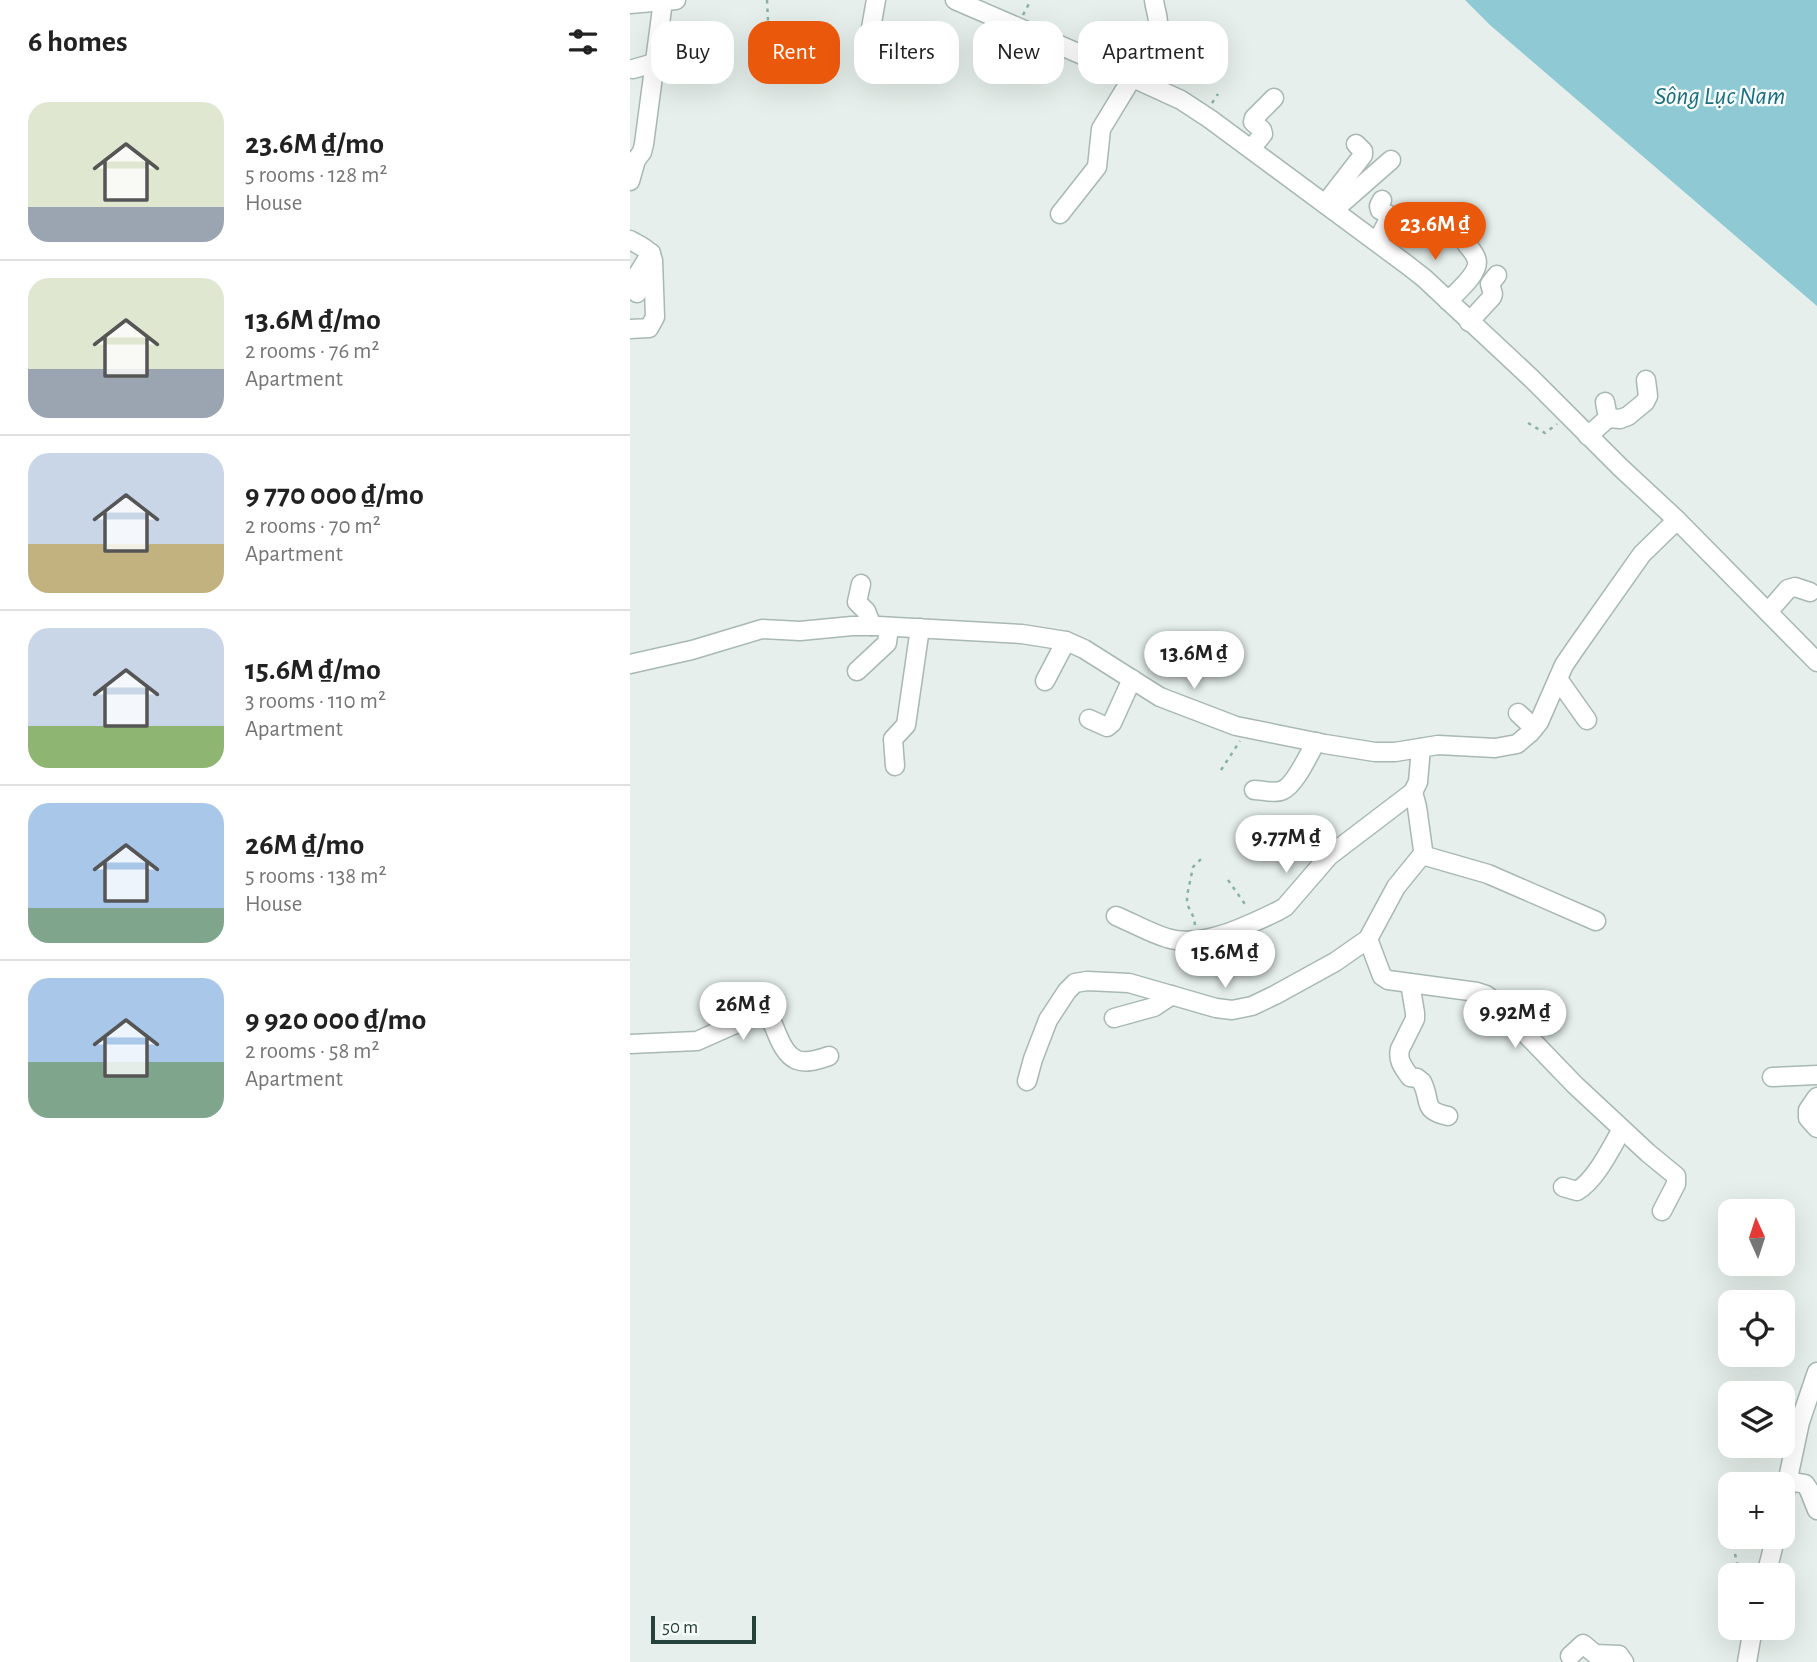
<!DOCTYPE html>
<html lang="en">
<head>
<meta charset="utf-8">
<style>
	body { margin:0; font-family:"Alegreya Sans",sans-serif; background:#f6f6f6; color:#222; height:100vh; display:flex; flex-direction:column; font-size:26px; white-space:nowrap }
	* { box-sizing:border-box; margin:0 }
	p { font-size:23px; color:#767676 }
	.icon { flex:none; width:38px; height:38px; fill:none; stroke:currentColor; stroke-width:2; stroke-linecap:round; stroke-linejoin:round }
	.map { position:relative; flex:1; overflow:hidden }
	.sheet { display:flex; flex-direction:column; background:#fff; width:630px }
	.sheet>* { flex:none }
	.hud { position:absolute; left:21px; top:21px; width:665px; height:63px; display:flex; gap:14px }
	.needle { width:46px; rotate:357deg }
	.fabs { position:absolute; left:1088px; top:1199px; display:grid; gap:14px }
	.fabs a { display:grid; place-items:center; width:77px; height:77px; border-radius:14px; background:#fff; box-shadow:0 7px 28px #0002; font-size:35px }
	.scale { position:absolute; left:21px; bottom:18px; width:105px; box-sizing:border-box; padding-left:7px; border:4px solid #24423a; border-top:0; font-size:19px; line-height:24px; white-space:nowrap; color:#24423a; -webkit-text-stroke:5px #f7fbf9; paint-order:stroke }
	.price { position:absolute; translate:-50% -60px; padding:0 16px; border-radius:24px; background:#fff; color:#222; font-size:23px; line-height:46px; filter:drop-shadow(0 2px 4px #0008) }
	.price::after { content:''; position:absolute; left:50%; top:42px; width:21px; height:16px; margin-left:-10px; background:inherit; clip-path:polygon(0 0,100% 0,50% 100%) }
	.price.active { background:#ea580c; color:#fff }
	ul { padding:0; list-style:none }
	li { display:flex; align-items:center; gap:21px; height:175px; padding:0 28px }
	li+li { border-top:2px solid #e0e0e0 }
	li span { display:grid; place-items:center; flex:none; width:196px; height:140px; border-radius:21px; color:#555 }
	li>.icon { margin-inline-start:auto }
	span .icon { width:84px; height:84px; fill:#fffc; stroke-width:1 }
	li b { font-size:30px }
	h2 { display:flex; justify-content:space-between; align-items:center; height:84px; padding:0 28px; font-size:30px }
	.pill { padding:0 24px; border-radius:21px; background:#fff; box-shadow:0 7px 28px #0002; font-size:24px; line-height:63px }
	.pill.active { background:#ea580c; color:#fff }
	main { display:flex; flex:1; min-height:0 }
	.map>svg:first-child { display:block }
</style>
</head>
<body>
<main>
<section class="sheet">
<h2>6 homes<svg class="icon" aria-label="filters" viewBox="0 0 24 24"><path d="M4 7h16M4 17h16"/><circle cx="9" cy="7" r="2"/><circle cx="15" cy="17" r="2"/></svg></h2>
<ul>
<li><span style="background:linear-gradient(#dfe7d0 75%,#9aa5b1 0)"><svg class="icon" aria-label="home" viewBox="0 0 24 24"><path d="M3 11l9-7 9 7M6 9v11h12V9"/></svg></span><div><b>23.6M ₫/mo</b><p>5 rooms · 128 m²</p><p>House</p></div></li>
<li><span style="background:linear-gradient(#dfe7d0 65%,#9aa5b1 0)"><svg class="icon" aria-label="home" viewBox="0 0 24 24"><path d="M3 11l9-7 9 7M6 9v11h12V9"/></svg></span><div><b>13.6M ₫/mo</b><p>2 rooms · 76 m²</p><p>Apartment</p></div></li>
<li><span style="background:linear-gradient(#c9d6e8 65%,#c2b280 0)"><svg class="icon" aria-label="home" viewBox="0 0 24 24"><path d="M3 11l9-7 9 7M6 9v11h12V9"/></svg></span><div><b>9 770 000 ₫/mo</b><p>2 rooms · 70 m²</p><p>Apartment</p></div></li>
<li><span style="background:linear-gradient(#c9d6e8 70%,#8fb573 0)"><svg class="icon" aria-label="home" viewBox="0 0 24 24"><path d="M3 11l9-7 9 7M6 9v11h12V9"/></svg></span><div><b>15.6M ₫/mo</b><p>3 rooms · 110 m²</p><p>Apartment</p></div></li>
<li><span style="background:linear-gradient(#a9c7e8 75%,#7fa58c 0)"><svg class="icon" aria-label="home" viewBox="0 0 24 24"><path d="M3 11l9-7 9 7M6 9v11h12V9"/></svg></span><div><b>26M ₫/mo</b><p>5 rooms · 138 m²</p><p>House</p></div></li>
<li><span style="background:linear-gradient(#a9c7e8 60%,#7fa58c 0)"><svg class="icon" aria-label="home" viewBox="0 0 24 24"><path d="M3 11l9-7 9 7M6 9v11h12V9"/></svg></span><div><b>9 920 000 ₫/mo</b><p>2 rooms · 58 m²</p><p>Apartment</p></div></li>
</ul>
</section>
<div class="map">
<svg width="1187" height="1662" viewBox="0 0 1187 1662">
	<rect width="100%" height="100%" fill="#e6efeb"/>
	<!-- water -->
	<polygon fill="#8ec9d4" points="835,0 1187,0 1187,306 860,25"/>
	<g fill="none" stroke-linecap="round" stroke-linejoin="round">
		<defs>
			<g id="minor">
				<polyline points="325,0 457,57 551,100 580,119 776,264 794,278 901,378 990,467 1047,520 1187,662"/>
				<polyline points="0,4 46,0"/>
				<polyline points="236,56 246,0"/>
				<polyline points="3,69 24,63"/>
				<path d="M506,80L528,23C528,15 525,9 524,0"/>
				<polyline points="621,149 633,134 632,130 623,122 624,118 644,98"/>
				<polyline points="0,181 6,160 12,152 14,144 33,1"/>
				<polyline points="695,204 733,155 733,151 726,144"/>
				<polyline points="704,210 761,160"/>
				<polyline points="430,214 467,167 471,129 502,78"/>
				<path d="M0,240C10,246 19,248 23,260L25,317L19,328L0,329"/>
				<polyline points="747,242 759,219 759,215 750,210 749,206 752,200"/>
				<polyline points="7,293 8,274 21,253"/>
				<path d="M818,301C827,292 852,271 846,258C844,252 839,248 836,243L843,231"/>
				<polyline points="839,322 862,297 863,294 860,284 867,275"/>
				<polyline points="978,418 990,419 998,416 1015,402 1018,396 1016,380"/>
				<polyline points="958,436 978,418 975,402"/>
				<polyline points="231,584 227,602 236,611 242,626"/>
				<polyline points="1138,612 1158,589 1165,587 1180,592"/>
				<polyline points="0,664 62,650 132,629 170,631 222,626 248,626 392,634 436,641 454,649 530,697 606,726 695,744 745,752 765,752 808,745 865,748 887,744 900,733 909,722 934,665 947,646 1012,554 1047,520"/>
				<polyline points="227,671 257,643 259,627"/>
				<polyline points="928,679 957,720"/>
				<polyline points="415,681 436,641"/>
				<polyline points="888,713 904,728"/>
				<polyline points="459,719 477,727 482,723 502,679"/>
				<polyline points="265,766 263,739 276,725 290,628"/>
				<path d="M624,790C633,790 645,794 653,790C665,785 679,754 686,742"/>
				<polyline points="792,855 858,874 966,921"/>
				<path d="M486,916C503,923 520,933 537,938C571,949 617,926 648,911L655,907L699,856L783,792L788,782L791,748"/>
				<polyline points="738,939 752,976 758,980 847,992 856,995 863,1000 945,1085 1018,1153 1046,1176 1046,1184 1032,1211"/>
				<path d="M780,983L785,1013V1019L770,1049C767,1061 774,1068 780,1077L787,1078L792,1082C802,1102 791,1110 818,1116"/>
				<polyline points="484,1018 524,1007 542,995"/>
				<path d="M0,1044L67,1041L130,1013L137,1014C142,1020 144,1027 147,1034C159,1064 171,1066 199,1056"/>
				<polyline points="1142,1077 1187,1075"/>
				<polyline points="397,1081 403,1059 418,1020 437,991 445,983 457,981 499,983 586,1008 602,1010 622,1006 645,995 705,962 738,939 766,887 792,855 793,850 787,807 783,792"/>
				<polyline points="1187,1097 1178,1110 1178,1118 1187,1128"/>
				<path d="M933,1187L947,1191C966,1180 981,1148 992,1129"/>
				<polyline points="1158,1481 1175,1484 1179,1490 1187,1510"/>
				<polyline points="1153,1502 1170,1422 1187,1372"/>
				<polyline points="1136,1575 1146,1536"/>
				<polyline points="940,1656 953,1644 965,1654 989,1655 994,1662"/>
				<polyline points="1117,1662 1123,1628"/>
			</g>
		</defs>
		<!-- minor casing -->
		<use href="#minor" stroke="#a8b8b2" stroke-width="21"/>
		<!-- path -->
		<g stroke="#86b3a5" stroke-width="2.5" stroke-dasharray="3.5 5" stroke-linecap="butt">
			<polyline points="137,0 138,21"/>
			<polyline points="393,15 401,0"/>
			<polyline points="496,30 508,35"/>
			<polyline points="582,103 588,94"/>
			<polyline points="898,423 915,433 927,424"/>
			<polyline points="591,770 610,741"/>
			<polyline points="598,880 617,907"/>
			<polyline points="565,925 564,918 557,904 557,896 563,867 574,856"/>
			<polyline points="1105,1554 1110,1575"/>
		</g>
		<!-- minor -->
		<use href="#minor" stroke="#fff" stroke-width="18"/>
	</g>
	<g text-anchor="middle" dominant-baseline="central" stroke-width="5" stroke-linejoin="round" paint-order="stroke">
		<!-- water labels -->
		<g font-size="26" font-style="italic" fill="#1c6f80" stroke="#f7fbf9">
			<text x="1090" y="96">Sông Lục Nam</text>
		</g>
	</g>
</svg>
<div class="fabs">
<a><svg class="needle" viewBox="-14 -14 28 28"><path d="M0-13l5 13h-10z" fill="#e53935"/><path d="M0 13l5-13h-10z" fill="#767676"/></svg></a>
<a><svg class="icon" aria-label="locate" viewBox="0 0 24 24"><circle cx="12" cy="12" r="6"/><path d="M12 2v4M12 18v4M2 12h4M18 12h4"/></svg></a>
<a><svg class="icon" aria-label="layers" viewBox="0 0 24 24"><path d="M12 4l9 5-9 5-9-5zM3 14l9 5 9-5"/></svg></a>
<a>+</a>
<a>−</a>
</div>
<div class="scale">50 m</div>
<b class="price active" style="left:805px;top:262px">23.6M ₫</b>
<b class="price" style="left:564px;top:691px">13.6M ₫</b>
<b class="price" style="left:656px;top:875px">9.77M ₫</b>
<b class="price" style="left:595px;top:990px">15.6M ₫</b>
<b class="price" style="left:113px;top:1042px">26M ₫</b>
<b class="price" style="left:885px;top:1050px">9.92M ₫</b>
<div class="hud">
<a class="pill">Buy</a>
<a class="pill active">Rent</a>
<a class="pill">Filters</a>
<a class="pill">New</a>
<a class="pill">Apartment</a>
</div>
</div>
</main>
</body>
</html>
